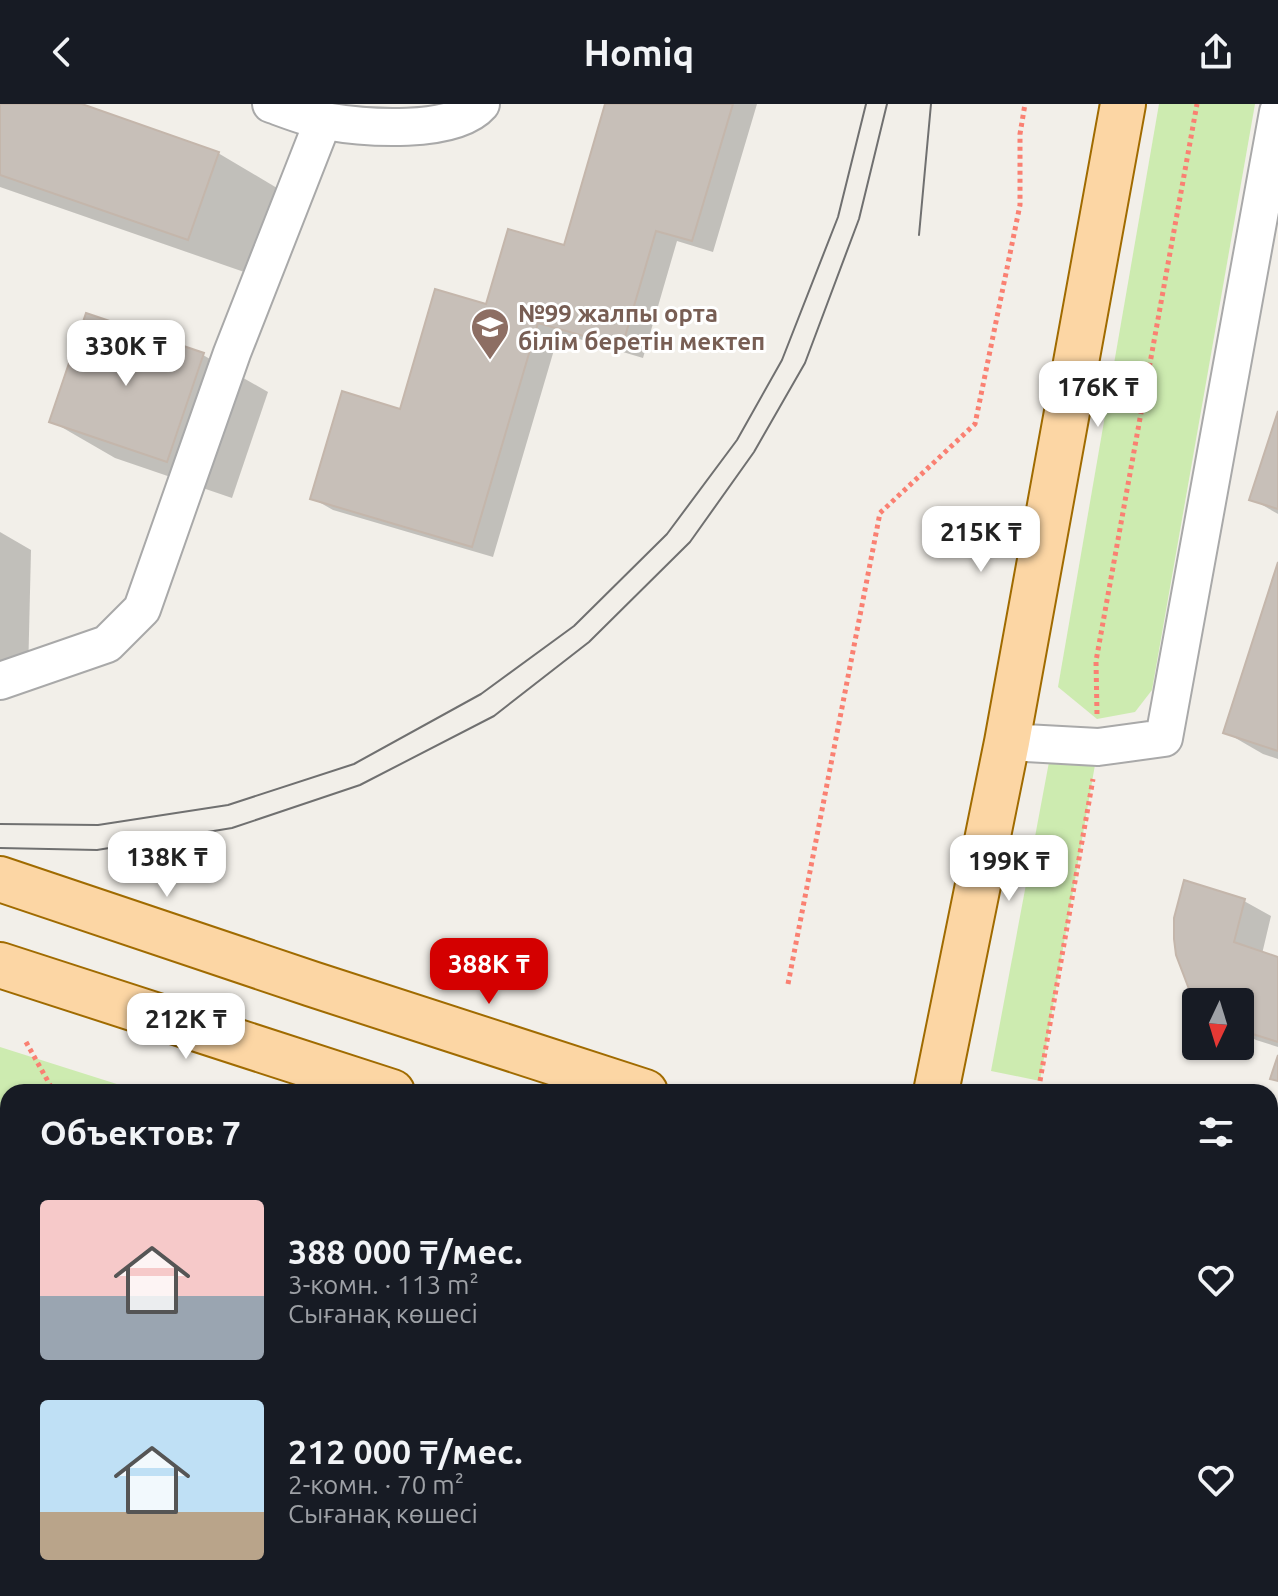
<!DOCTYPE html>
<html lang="ru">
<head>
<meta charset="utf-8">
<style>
	body { margin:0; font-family:Ubuntu,sans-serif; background:#242831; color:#f1f3f6; height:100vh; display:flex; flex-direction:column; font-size:30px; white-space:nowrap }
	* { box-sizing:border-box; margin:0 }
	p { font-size:26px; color:#9ea1a6 }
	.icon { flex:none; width:44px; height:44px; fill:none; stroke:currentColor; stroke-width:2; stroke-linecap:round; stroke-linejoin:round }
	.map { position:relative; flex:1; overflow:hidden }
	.panel { position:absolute; left:0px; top:980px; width:1278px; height:512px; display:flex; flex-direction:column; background:#171b24; border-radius:24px 24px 0 0; box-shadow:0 2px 6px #0004 }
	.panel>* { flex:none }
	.needle { width:52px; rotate:184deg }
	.tools { position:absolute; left:1182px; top:884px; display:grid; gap:16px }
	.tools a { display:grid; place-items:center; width:72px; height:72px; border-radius:8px; background:#171b24; box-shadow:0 2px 6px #0004; font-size:40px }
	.price { position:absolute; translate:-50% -68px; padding:0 18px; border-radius:16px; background:#fff; color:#222; font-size:26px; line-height:52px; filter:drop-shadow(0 2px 4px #0008) }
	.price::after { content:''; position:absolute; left:50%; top:48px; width:24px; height:18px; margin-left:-12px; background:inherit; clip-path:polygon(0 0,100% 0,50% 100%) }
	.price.on { background:#d40000; color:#fff }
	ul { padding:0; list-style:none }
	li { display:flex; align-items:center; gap:24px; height:200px; padding:0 40px }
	li span { display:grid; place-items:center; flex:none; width:224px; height:160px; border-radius:8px; color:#555 }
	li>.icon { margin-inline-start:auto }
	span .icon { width:96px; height:96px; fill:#fffc; stroke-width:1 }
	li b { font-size:34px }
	h2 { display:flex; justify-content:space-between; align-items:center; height:96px; padding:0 40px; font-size:34px }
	header { display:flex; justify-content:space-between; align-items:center; height:104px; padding:0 40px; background:#171b24; font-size:36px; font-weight:700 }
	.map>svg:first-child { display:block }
</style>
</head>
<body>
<header><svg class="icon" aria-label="back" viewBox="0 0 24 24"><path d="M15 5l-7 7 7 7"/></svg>Homiq<svg class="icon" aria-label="share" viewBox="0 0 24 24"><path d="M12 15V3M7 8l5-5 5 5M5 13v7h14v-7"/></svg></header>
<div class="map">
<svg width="1278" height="1492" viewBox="0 0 1278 1492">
	<rect width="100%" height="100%" fill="#f2efe9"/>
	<!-- grass -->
	<g fill="#cdebb0">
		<polygon points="1159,0 1255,0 1152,586 1135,608 1097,615 1058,583"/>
		<polygon points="1096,655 1040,977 991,967 1049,658"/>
		<polygon points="0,943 142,988 8,988 8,1127 0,1127"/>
		<polygon points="1270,1069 1278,1071 1278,1148 1270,1146"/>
		<polygon points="0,1148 8,1149 8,1221 0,1222"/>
		<polygon points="413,1484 752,1484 750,1492 414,1492"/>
		<polygon points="881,1484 915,1484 948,1492 879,1492"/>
	</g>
	<!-- shadow -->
	<g fill="#0003">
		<polygon points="0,0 76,0 218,49 277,84 247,169 0,83"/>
		<polygon points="607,0 757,0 713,148 677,137 643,254 559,229 493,453 333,406 312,394 401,307 487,202 565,144"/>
		<polygon points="87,212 203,251 268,288 232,394 115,354 51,317"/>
		<polygon points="1278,314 1278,410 1252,395"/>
		<polygon points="0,428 31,446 28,572 0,572"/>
		<polygon points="1278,464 1278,655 1263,650 1225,628"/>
		<polygon points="1244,797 1271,812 1262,850 1278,855 1278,943 1256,936 1240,927 1240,898 1200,898"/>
		<polygon points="8,1442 8,1484 244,1484 253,1492 0,1492 0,1446"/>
	</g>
	<!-- building -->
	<g fill="#c7bfb8" stroke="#c4b6ab" stroke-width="2">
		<polygon points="0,0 82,0 219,48 188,136 0,71"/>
		<polygon points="605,0 733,0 692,137 656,127 622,243 538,219 472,443 310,395 342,287 400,305 435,185 486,200 508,125 564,141"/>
		<polygon points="86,209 204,249 167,358 49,318"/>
		<polygon points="1278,307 1278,405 1249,396"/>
		<polygon points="1278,458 1278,647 1223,629"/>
		<polygon points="1184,776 1245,795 1234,838 1278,853 1278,938 1240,926 1240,898 1197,898 1189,885 1176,851 1174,835 1174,814"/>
		<polygon points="1278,951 1278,977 1270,975"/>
		<polygon points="1270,1431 1278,1433 1278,1492 1123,1492 1125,1484 1270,1484"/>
		<polygon points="8,1440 8,1484 226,1484 229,1487 222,1492 0,1492 0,1445"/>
	</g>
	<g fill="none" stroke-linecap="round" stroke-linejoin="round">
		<defs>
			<g id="minor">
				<path d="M271,0C288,6 307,14 325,17C364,24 454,31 481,0"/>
				<polyline points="0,577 107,540 142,505 232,249 323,17"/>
				<polyline points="1007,638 1098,643 1164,634 1278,8"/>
			</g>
			<g id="major">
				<polyline points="0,775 312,880 645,988"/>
				<polyline points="0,861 392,988"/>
				<polyline points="936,988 1007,638 1123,0"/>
				<polyline points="1270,1190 1278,1193"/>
				<polyline points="1270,1273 1278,1276"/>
				<polyline points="829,1492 830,1484"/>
			</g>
		</defs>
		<!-- minor casing -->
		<use href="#minor" stroke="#a9a9a9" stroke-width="40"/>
		<!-- major casing -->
		<use href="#major" stroke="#a06b00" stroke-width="48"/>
		<!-- path -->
		<g stroke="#fa8072" stroke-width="5" stroke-dasharray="4 4" stroke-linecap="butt">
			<polyline points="1097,610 1096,557 1197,0"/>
			<polyline points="788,880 880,409 975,320 1020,101 1020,30 1025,0"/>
			<polyline points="26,938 54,988"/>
			<polyline points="1040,977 1093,675"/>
			<polyline points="1089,986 1098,988"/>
			<polyline points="1270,1035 1278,1037"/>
			<polyline points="0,1048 8,1047"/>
			<polyline points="0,1276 8,1276"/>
			<polyline points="263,1484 264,1492"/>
			<polyline points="540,1484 540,1492"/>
			<polyline points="628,1492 630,1484"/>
		</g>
		<!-- minor -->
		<use href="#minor" stroke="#fff" stroke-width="36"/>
		<!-- major -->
		<use href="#major" stroke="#fcd6a4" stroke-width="44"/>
		<!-- tram -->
		<g stroke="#707070" stroke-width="2">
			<polyline points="919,131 931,0"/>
			<polyline points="0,720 98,721 228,701 354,660 481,590 574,522 667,430 737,336 782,256 838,113 866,0"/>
			<polyline points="0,744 97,746 232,724 360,681 494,612 589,538 690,438 754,348 805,259 859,115 887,0"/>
		</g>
	</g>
	<!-- icons -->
	<defs>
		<symbol id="school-pin" viewBox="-11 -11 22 30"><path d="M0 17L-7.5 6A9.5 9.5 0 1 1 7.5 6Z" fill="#8d6e63" stroke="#fff"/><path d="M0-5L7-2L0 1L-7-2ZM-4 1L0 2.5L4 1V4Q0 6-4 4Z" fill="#fff"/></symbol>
	</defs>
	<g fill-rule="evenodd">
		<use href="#school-pin" x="468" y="201" width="44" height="60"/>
	</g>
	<g text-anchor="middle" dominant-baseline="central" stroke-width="6" stroke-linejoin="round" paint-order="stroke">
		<!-- education labels -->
		<g font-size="24" font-weight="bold" fill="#785e54" stroke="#fff" text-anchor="start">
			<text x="518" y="209">№99 жалпы орта<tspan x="518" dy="28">білім беретін мектеп</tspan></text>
		</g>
	</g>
</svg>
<div class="tools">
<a><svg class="needle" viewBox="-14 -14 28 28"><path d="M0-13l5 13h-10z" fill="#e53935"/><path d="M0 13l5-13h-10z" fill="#9ea1a6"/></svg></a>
</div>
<b class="price" style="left:126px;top:284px">330K ₸</b>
<b class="price" style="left:1098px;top:325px">176K ₸</b>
<b class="price" style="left:981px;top:470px">215K ₸</b>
<b class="price" style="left:167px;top:795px">138K ₸</b>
<b class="price" style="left:1009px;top:799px">199K ₸</b>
<b class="price on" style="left:489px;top:902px">388K ₸</b>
<b class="price" style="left:186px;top:957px">212K ₸</b>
<section class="panel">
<h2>Объектов: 7<svg class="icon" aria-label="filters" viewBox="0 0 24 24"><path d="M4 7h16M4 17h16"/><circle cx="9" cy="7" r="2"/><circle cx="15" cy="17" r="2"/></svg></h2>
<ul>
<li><span style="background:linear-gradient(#f6c9c9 60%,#9aa5b1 0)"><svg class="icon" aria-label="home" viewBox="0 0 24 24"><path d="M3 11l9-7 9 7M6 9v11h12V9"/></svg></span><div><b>388 000 ₸/мес.</b><p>3-комн. · 113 m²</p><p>Сығанақ көшесі</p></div><svg class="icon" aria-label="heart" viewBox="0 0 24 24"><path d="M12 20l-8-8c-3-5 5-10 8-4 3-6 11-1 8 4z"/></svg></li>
<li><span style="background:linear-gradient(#bfe0f5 70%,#b9a48a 0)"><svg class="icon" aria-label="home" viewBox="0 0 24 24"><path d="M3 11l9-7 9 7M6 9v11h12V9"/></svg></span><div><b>212 000 ₸/мес.</b><p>2-комн. · 70 m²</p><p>Сығанақ көшесі</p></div><svg class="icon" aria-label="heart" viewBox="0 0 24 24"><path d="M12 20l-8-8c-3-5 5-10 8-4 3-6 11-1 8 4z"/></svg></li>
</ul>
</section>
</div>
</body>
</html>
